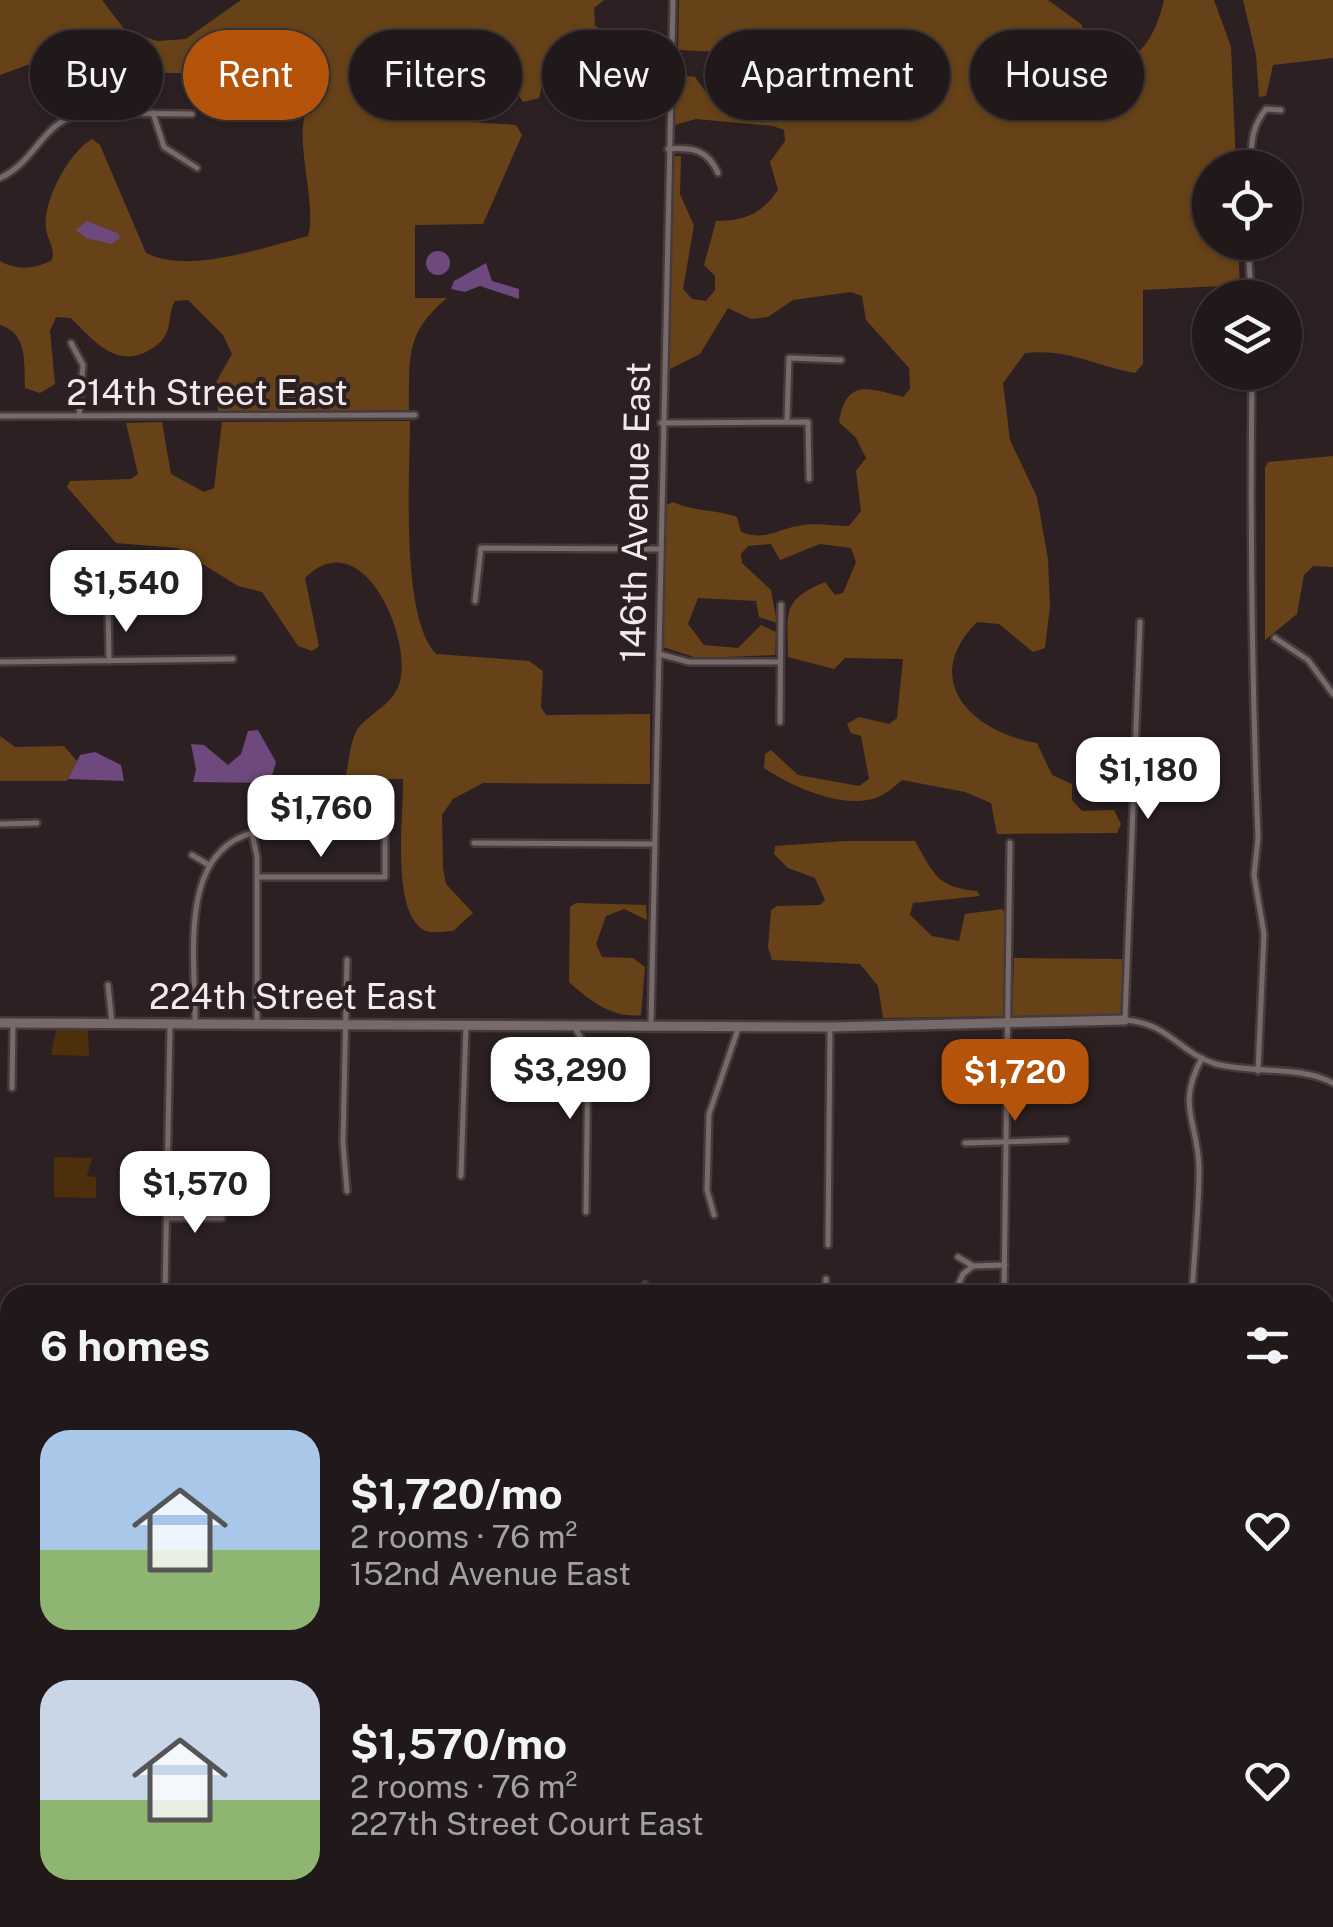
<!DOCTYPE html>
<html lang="en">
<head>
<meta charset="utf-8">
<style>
	body { margin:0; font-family:"Public Sans",sans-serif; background:#292123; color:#f1f3f6; height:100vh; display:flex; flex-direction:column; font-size:38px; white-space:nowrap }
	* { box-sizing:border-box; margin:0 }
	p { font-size:32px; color:#a2a0a2 }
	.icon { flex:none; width:55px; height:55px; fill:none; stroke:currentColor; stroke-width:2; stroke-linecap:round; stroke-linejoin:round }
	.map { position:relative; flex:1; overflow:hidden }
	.details { position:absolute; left:0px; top:1285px; width:1335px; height:642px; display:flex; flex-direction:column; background:#21181a; border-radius:30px 30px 0 0; box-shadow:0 2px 8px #0004,0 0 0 2px #3e3739 }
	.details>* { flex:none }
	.hud { position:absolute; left:30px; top:30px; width:1275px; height:90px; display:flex; gap:20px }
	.tools { position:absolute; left:1192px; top:150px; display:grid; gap:20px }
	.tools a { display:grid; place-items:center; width:110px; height:110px; border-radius:50%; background:#21181a; box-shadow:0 2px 8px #0004,0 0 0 2px #3e3739; font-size:50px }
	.price { position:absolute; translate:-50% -85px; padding:0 22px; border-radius:20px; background:#fff; color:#222; font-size:32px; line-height:65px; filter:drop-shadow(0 2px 5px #0008) }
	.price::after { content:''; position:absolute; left:50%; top:60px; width:30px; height:22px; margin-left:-15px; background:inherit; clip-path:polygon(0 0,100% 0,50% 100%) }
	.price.active { background:#b45309; color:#fff }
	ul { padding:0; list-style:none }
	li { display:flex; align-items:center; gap:30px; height:250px; padding:0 40px }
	li span { display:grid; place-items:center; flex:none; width:280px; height:200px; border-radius:30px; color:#555 }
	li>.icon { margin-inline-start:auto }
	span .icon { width:120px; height:120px; fill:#fffc; stroke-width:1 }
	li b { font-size:42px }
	h2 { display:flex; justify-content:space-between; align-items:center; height:120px; padding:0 40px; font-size:42px }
	.tag { padding:0 35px; border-radius:45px; background:#21181a; box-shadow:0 2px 8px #0004,0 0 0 2px #3e3739; font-size:35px; line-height:90px }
	.tag.active { background:#b45309; color:#fff }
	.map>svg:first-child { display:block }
</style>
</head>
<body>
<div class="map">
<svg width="1333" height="1927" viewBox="0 0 1333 1927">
	<rect width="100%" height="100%" fill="#2c2022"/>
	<!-- green -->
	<g fill="#4d2f0c">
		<polygon points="56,1030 88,1030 89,1056 51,1055"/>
		<polygon points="54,1157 92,1158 87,1176 96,1177 96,1198 54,1197"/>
	</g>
	<!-- forest -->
	<g fill="#674218">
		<path d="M0,0H102L124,29L157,41L186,39L241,0H604L594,8L595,26L612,34H664L665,79L638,78L611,43L583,39L551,45L539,98L523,102C516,92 507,75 497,69C475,56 443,74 427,87V119L516,125L522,135L483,224L415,225V298H447C404,334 410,358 409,410L218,412L216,382L232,354L223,335L188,300L175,301C169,311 171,321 167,332C164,339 158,345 151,349C117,371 93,340 71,318L56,317L50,331L55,384L40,393L25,388C24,364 28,333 0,325V261C17,271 35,269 52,260C55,246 48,242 46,229C42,202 69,152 92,139L100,145L146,253C187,275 265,247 308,236C316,211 300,158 303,126C304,114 311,100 308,88C303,71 273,66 260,76C251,83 246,99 240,110L218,106L220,81L209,74L135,72L75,55L47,58L0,75Z"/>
		<path d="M679,0H1048L1081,24L1097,63C1140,67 1155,37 1164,0H1214L1231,47L1236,167L1210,168V242L1238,243L1240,285L1143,290V364L1135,373C1091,365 1071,349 1025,353L1003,383L1010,440L1037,497L1048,559L1050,606L1045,648L1033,652L999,624L977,622C919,680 972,732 1037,743L1052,775L1072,784V800L1082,811L1114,810L1121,824L1117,833L997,834L991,803L965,792L902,780C895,786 885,795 876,798C842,809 792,787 764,768L765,754L771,750L798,775L859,786L869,779L861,736L851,733L847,724L859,717L889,724L897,718L903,659L845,658L834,669L788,657C788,613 780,601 825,582L835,595L843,593L856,562L851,548L820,544L780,560L771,544L748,546L741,554L742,563L771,590L777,623L759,617L756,601L698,598L688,624L704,645L738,648L761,625L776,632L775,655L697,658L663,647L666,505L673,502C694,512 715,509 737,517L741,532C766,541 775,530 798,526C813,522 833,526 849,526L861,511L856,471L866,458L856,438L839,422C846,378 869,388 903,397L910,389L909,368L866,320L862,296L851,292L793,300L768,317L751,319L728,308L700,354L668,370L673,156H681L680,194L694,226L683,289L692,299L706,301L715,290V276L704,265L716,221C744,221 762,214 778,190L770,162L785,141L784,130L773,126L696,119L675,125V75L695,77L708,95L784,91L824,95L863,76L878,64L881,53L873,41L845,37L780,41L762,54L678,50Z"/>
		<polygon points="1243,0 1333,0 1333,58 1273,65 1266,96 1259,97 1256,55"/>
		<path d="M410,421C410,476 400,616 436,654L529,661L543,671L541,707L546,715L650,714V784L483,783L453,799L442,815L443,868L446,884L473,913L453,931C446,931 436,933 429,932C389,922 404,813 403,779H345C349,764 350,738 359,727C374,710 394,704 400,681C412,637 362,521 305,578L319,646L312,651L298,646L262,592L238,586L177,548L116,543L67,487L70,481L131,479L138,474L126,423L162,422L171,474L204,492L214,488L222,422Z"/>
		<polygon points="1333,456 1333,567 1313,566 1304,575 1297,614 1265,640 1265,468 1268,462"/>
		<polygon points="0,736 15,747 64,746 77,761 67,781 0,781"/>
		<path d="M845,841H915C934,874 936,887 977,891L980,896L913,903L910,915L932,936L959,941L965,914L1002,909L1007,916L1005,1016L883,1018L878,986L860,964L772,960L768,947L771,910L777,906L820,905L825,900L815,878L788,868L774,854L775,846Z"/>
		<path d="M576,903L646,905L647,920L624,909L606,916L596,944L602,957L633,958L645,967L641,1015C613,1019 589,1000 569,982L570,907Z"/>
		<polygon points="1014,958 1123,959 1121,1014 1012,1016"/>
	</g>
	<!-- water -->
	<g fill="#6e497e">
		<polygon points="87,221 119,234 120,238 112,244 86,238 76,230"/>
		<circle cx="438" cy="263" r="12"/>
		<polygon points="486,263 492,281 519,289 519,299 480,286 465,292 451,289 454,281"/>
		<polygon points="258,730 276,762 270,783 193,782 196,770 191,744 204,745 228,765 241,754 248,731"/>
		<polygon points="95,752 121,765 124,781 68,779 80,755"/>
	</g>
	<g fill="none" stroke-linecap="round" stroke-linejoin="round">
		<!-- stream -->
		<g stroke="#6e497e" stroke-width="2.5">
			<polyline points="98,1927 99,1918"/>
			<polyline points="547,1927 554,1918"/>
		</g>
		<defs>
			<g id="street">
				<polyline points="153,113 164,147 197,168"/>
				<path d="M668,149C693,147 708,150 718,173"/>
				<path d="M1250,168C1252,144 1250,129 1266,109L1281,110"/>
				<path d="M0,178C36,162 42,121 83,113L192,114"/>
				<polyline points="1248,242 1251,298"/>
				<polyline points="71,343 83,365 79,416"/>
				<path d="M1252,372C1250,528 1252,683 1258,838L1254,875L1264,934L1258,1071"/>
				<polyline points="0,416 415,415"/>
				<polyline points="787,420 789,358 841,360"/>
				<polyline points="661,423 808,422 809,479"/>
				<polyline points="475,601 481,548 658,549"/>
				<path d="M1140,622L1125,1020C1169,1023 1179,1053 1216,1064C1254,1074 1300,1065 1333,1083"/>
				<polyline points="1275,638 1308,660 1333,694"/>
				<polyline points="659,654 689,662 780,662"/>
				<polyline points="109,661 108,600 116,596"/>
				<polyline points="0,662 233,659"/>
				<polyline points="780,722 781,605"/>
				<polyline points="0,824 37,823"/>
				<polyline points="252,833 257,857 257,1023"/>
				<polyline points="474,843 653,844"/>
				<polyline points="192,855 209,865"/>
				<polyline points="108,985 112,1023"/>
				<path d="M195,1023C196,960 175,845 261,831C301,824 345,830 385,830V877H257"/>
				<polyline points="651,1025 673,0"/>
				<polyline points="575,1028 588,1050 586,1212"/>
				<polyline points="12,1088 13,1023"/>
				<polyline points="965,1143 1066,1140"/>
				<polyline points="461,1176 466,1025"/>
				<polyline points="347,1191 343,1143 347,960"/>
				<polyline points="714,1215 707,1190 709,1114 738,1029"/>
				<polyline points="167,1218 222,1218"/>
				<polyline points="828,1245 830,1027"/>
				<polyline points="958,1257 973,1266 1005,1265"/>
				<polyline points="165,1295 170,1026"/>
				<polyline points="645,1295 645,1285"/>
				<polyline points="825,1295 826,1279"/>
				<polyline points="954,1295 963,1274 973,1266"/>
				<polyline points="1004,1295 1010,843"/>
				<path d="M1192,1295C1194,1254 1199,1212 1199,1170C1199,1122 1175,1107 1202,1058"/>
				<polyline points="1325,1436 1333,1435"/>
				<polyline points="0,1447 10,1447"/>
				<polyline points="284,1927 284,1918"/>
			</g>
			<polyline id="secondary" points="0,1023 830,1027 1125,1020"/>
		</defs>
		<!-- street casing -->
		<use href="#street" stroke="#453b3c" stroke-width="10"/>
		<!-- secondary casing -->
		<use href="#secondary" stroke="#453b3c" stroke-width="14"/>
		<!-- street -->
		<use href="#street" stroke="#78696b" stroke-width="5"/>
		<!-- secondary -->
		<use href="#secondary" stroke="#78696b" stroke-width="9"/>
	</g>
	<g text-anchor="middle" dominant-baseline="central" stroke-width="8" stroke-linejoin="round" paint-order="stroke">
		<!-- street labels -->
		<g font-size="35" fill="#f2e9ea" stroke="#2c2022">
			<text x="207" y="392">214th Street East</text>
			<text transform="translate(635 512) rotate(-89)">146th Avenue East</text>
			<text x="293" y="996">224th Street East</text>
		</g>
	</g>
</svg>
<div class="tools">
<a><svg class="icon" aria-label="locate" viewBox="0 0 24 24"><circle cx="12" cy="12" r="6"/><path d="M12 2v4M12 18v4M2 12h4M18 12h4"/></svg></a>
<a><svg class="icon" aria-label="layers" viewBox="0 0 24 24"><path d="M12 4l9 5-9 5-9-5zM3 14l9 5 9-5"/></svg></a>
</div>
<b class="price" style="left:126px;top:635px">$1,540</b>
<b class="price" style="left:1148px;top:822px">$1,180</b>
<b class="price" style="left:321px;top:860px">$1,760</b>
<b class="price" style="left:570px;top:1122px">$3,290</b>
<b class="price active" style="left:1015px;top:1124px">$1,720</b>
<b class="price" style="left:195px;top:1236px">$1,570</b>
<div class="hud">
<a class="tag">Buy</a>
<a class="tag active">Rent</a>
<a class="tag">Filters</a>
<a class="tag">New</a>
<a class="tag">Apartment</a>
<a class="tag">House</a>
</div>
<section class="details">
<h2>6 homes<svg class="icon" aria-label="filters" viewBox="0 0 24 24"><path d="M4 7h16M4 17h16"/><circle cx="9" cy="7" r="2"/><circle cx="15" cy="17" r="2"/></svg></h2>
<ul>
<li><span style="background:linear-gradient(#a9c7e8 60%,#8fb573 0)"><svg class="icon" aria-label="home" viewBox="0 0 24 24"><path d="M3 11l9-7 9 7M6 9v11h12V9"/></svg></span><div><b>$1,720/mo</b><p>2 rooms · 76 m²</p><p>152nd Avenue East</p></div><svg class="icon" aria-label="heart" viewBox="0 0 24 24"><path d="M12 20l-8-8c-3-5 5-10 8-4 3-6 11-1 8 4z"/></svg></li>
<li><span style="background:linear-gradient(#c9d6e8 60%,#8fb573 0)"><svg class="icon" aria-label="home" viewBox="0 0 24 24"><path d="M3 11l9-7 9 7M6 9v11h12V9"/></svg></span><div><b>$1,570/mo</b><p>2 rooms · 76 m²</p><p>227th Street Court East</p></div><svg class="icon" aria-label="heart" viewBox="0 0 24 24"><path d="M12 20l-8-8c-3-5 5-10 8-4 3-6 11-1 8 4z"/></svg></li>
</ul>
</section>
</div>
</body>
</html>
